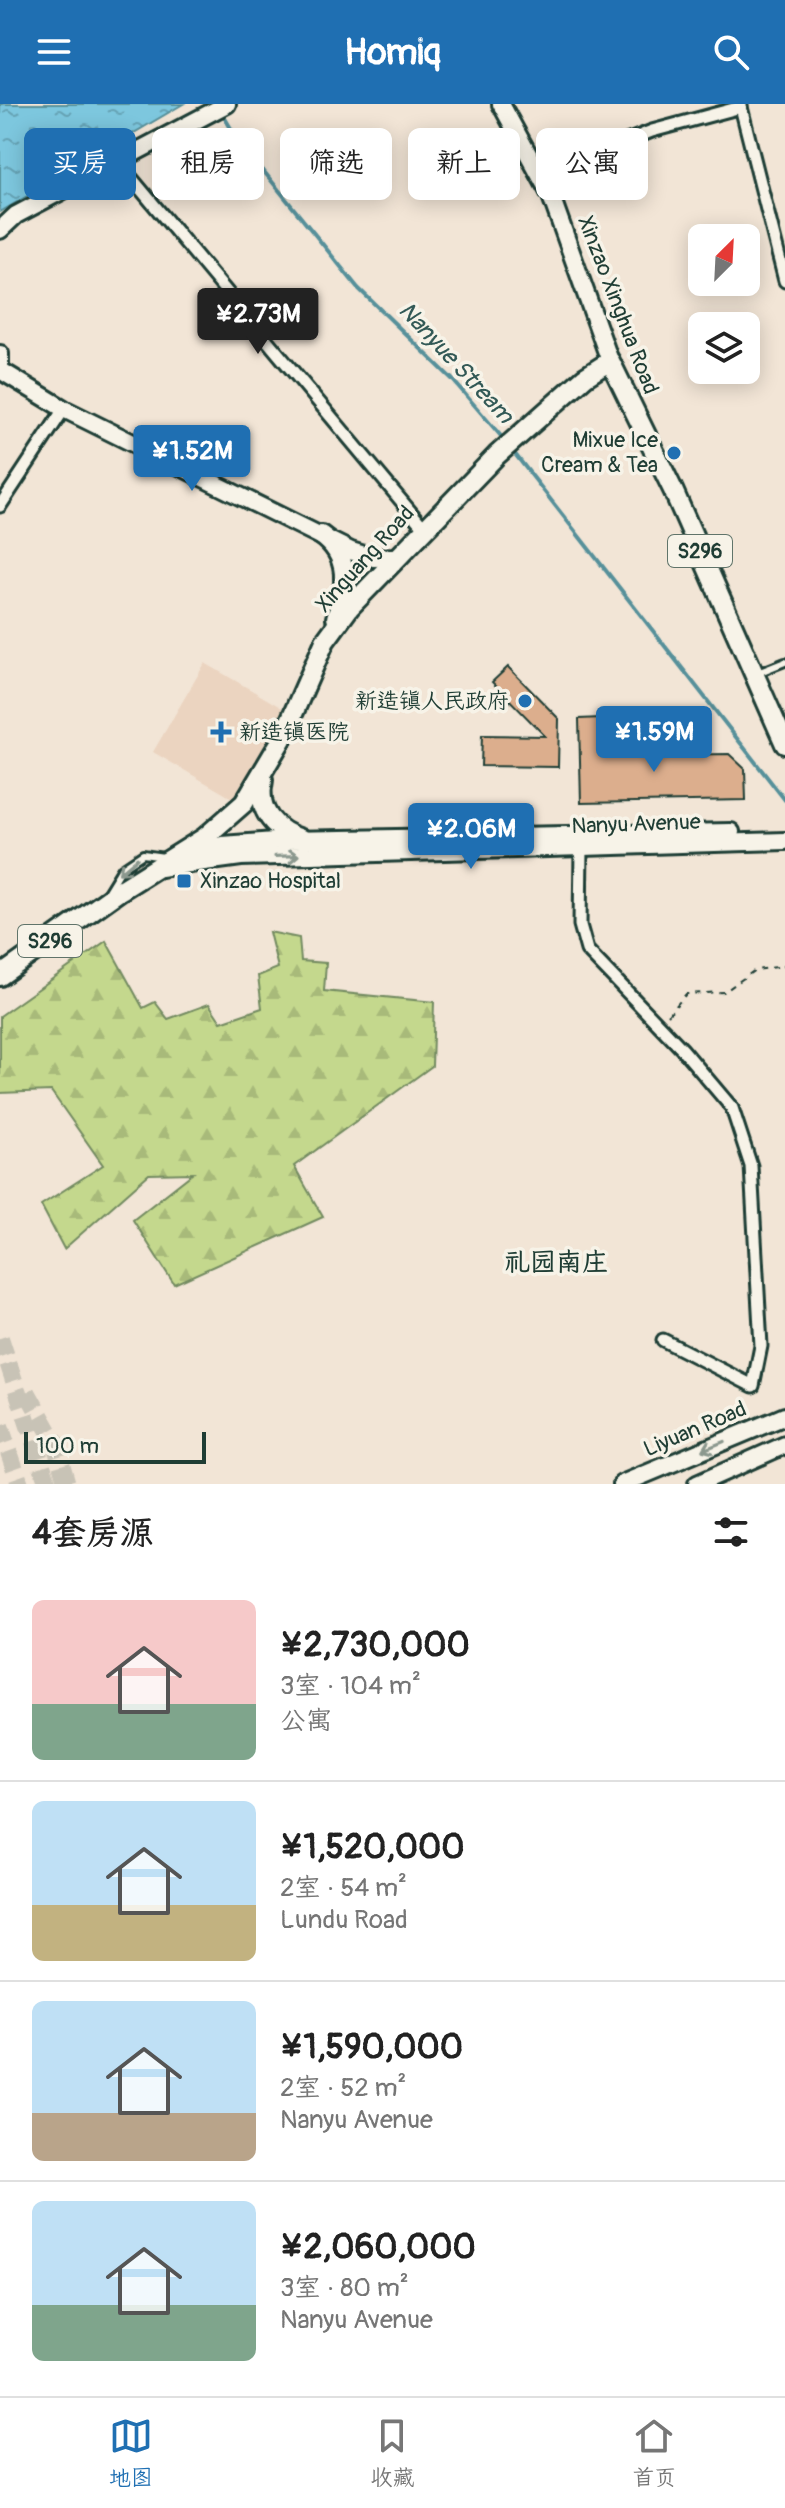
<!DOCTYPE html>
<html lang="zh">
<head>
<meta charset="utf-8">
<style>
	body { margin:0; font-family:Pangolin,"LXGW WenKai TC",sans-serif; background:#f2f2f2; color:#222; height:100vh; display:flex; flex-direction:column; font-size:30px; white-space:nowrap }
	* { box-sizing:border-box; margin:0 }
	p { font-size:26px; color:#767676 }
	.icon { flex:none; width:44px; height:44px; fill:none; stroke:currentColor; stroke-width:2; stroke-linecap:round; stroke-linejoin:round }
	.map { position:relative; height:1380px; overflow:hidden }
	.details { display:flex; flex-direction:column; background:#fff; flex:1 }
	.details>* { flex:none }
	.top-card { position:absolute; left:24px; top:24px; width:738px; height:72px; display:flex; gap:16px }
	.needle { width:52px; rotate:24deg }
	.controls { position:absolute; left:688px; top:120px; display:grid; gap:16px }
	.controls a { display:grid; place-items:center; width:72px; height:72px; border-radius:12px; background:#fff; box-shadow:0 4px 20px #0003; font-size:40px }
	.scale { position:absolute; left:24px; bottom:20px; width:182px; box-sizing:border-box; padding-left:8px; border:4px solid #1f3d34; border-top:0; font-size:22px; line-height:28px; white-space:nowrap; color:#1f3d34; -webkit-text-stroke:6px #f7f3e8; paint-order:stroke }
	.price { position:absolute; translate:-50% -68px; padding:0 18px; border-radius:8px; background:#1f6fb2; color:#fff; font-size:26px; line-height:52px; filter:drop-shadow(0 2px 4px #0008) }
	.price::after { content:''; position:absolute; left:50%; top:48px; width:24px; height:18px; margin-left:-12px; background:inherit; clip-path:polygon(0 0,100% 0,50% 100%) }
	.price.current { background:#222; color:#fff }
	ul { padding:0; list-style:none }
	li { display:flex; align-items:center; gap:24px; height:200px; padding:0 32px }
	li+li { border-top:2px solid #e0e0e0 }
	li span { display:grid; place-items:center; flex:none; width:224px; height:160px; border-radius:12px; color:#555 }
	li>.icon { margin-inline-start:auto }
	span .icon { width:96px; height:96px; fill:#fffc; stroke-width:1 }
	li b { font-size:34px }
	h2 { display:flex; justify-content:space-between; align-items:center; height:96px; padding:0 32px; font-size:34px }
	.pill { padding:0 28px; border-radius:12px; background:#fff; box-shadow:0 4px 20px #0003; font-size:28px; line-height:72px }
	.pill.current { background:#1f6fb2; color:#fff }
	header { display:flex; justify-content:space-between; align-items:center; height:104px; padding:0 32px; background:#1f6fb2; color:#fff; font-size:36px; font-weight:800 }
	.menu { display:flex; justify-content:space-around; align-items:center; height:112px; border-top:2px solid #e0e0e0; background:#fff; font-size:22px; color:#767676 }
	.menu a { display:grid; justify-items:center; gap:4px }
	.menu .current { color:#1f6fb2 }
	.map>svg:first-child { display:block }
</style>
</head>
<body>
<header><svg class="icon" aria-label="menu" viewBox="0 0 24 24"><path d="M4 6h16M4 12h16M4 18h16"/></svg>Homiq<svg class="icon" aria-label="search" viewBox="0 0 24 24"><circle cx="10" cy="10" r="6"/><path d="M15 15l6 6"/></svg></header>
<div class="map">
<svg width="785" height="1380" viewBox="0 0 785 1380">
	<defs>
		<pattern id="forest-firs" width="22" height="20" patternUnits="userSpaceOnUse" patternTransform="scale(2)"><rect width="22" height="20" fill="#c4d88d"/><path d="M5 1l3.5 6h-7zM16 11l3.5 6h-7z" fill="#a8ba7a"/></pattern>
		<pattern id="water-ripples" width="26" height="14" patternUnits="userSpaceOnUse" patternTransform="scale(2)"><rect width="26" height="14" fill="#7dc7de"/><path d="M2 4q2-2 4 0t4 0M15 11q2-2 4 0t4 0" fill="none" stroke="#66a3b5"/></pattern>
	</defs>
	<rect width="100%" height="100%" fill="#f2e5d6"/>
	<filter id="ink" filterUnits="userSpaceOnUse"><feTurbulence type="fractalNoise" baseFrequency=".0125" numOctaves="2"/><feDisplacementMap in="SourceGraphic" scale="16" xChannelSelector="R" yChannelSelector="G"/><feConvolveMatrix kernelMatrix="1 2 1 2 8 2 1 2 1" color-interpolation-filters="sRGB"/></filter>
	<g filter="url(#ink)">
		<!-- built -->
		<polygon fill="#ebd4c0" points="205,559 289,608 237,697 153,648"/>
		<!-- forest -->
		<polygon fill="url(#forest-firs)" stroke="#728a60" stroke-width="2" points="269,828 299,834 301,857 326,859 324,887 434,898 432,962 294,1062 323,1113 174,1180 133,1116 193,1069 149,1070 64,1145 41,1101 103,1061 51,987 0,989 0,912 106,837 143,904 155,898 168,915 209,900 221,918 262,904 258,872 278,864"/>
		<!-- water -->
		<polygon fill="url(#water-ripples)" stroke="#57909a" stroke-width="2" points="0,0 183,0 0,108"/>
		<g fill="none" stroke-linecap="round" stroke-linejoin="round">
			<!-- stream -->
			<g stroke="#57909a" stroke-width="4">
				<polyline points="222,9 236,33 358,184 452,275 506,338"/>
				<polyline points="511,345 785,696"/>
			</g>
		</g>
		<!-- building -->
		<g fill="#dcae8d" stroke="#1f3d34" stroke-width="2">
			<polygon points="508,563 559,615 558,663 481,662 482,631 545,632 492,578"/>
			<polygon points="601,614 602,652 729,650 745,665 746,696 581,699 579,615"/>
		</g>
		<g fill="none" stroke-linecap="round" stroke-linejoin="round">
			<!-- primary-tunnel -->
			<g stroke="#c8c3b6" stroke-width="18" stroke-dasharray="18 9" stroke-linecap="butt">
				<polyline points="0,1234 48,1380"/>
				<polyline points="27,1288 54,1336 67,1380"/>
				<polyline points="0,1322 20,1380"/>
			</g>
			<defs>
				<g id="lane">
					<polyline points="755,570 785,558"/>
					<polyline points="106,790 122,764 143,750 164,753"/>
				</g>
				<g id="street">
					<polyline points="741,3 785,177"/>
					<polyline points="118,58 424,424"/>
					<polyline points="541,71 652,27 741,3 741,0"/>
					<polyline points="0,402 64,305"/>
					<polyline points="581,744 580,821 587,846 683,946 732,1004 751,1062 761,1242 753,1282 663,1236"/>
				</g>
				<g id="secondary">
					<polyline points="501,0 551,92 610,257"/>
					<polyline points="0,126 16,111 227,0"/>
					<polyline points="0,250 0,262"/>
					<polyline points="0,266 64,305 351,447 374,454 396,453"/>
					<polyline points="188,748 222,741 287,736 731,728"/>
					<polyline points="160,764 241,753 785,737"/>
					<polyline points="622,1380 785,1312"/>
					<polyline points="697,1380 785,1341"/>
				</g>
				<g id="primary">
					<path d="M321,431C351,452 347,483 336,514"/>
					<path d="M263,676C256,707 275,727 304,736"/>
					<polyline points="0,872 121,786 204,734 244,699 282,635 325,537 350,503 497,351 585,273 610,257 673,386 785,640"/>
				</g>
			</defs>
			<!-- lane casing -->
			<use href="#lane" stroke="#1f3d34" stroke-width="12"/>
			<!-- street casing -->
			<use href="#street" stroke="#1f3d34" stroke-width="17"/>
			<!-- secondary casing -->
			<use href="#secondary" stroke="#1f3d34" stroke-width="22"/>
			<!-- primary casing -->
			<use href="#primary" stroke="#1f3d34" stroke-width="24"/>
			<!-- path -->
			<polyline stroke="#1f3d34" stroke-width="2" stroke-dasharray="6 6" stroke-linecap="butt" points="668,911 686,890 724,888 755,866 785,862"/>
			<!-- lane -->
			<use href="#lane" stroke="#f7f3e8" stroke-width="6"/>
			<!-- street -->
			<use href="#street" stroke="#f7f3e8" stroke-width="11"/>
			<!-- secondary -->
			<use href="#secondary" stroke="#f7f3e8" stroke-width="16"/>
			<!-- primary -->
			<use href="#primary" stroke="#f7f3e8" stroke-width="18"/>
		</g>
		<!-- one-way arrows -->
		<defs><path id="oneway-shaft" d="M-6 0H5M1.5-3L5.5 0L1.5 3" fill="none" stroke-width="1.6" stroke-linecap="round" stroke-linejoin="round" transform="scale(2)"/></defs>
		<g stroke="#8b988e">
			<use href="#oneway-shaft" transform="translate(287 752) rotate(-2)"/>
			<use href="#oneway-shaft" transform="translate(128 762) rotate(140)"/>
			<use href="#oneway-shaft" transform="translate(713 1342) rotate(158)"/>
		</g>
	</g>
	<!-- markers -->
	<g fill="#1f6fb2" stroke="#f7f3e8" stroke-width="3">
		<circle cx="674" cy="349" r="8"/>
		<circle cx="525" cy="597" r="8"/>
		<path d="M217 616h8v8h8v8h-8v8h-8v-8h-8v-8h8z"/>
		<rect x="176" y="769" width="16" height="16" rx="4"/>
	</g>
	<g text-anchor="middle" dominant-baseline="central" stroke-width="7" stroke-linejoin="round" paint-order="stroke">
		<!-- shield labels -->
		<g fill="#f7f3e8" stroke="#60746a" stroke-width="2">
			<rect x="668" y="431" width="64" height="32" rx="6"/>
			<rect x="18" y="821" width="64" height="32" rx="6"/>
		</g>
		<g font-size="20" font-weight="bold" fill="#1f3d34">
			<text x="700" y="447">S296</text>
			<text x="50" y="837">S296</text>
		</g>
		<!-- street labels -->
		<g font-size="22" fill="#1f3d34" stroke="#f7f3e8">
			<text transform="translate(618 201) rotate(69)">Xinzao Xinghua Road</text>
			<text transform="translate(365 455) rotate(-48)">Xinguang Road</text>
			<text transform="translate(636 720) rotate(-2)">Nanyu Avenue</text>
			<text transform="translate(695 1325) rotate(-23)">Liyuan Road</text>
		</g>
		<!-- poi labels -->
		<g font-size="22" fill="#1f3d34" stroke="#f7f3e8" text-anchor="end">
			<text x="658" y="336">Mixue Ice<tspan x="658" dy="25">Cream &amp; Tea</tspan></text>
			<text x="509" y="597">新造镇人民政府</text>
			<text x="239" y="628" text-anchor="start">新造镇医院</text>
			<text x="200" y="777" text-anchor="start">Xinzao Hospital</text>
		</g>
		<!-- water labels -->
		<g font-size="24" font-style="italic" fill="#325956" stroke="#f7f3e8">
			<text transform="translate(456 259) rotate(47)">Nanyue Stream</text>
		</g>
		<!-- quarter labels -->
		<g font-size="26" font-weight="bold" fill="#1f3d34" stroke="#f7f3e8">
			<text x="556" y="1159">礼园南庄</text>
		</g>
	</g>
</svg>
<div class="controls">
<a><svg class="needle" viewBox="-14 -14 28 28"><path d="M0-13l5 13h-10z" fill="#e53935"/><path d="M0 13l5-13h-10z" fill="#767676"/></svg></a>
<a><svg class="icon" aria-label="layers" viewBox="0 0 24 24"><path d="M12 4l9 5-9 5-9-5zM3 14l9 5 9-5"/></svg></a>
</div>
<div class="scale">100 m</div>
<b class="price current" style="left:258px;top:252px">¥2.73M</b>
<b class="price" style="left:192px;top:389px">¥1.52M</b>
<b class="price" style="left:654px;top:670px">¥1.59M</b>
<b class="price" style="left:471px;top:767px">¥2.06M</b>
<div class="top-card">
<a class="pill current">买房</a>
<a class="pill">租房</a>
<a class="pill">筛选</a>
<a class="pill">新上</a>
<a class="pill">公寓</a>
</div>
</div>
<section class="details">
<h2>4套房源<svg class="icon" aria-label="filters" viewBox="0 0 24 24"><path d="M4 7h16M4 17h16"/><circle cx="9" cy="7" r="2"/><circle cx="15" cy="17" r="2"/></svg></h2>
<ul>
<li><span style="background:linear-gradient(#f6c9c9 65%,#7fa58c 0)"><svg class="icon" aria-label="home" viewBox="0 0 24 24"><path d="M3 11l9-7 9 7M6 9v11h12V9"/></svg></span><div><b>¥2,730,000</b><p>3室 · 104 m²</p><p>公寓</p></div></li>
<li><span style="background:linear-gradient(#bfe0f5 65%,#c2b280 0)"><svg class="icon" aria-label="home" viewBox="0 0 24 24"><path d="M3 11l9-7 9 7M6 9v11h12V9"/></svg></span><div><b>¥1,520,000</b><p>2室 · 54 m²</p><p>Lundu Road</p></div></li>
<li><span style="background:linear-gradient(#bfe0f5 70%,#b9a48a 0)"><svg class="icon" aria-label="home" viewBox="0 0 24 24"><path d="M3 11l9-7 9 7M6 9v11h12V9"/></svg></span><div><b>¥1,590,000</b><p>2室 · 52 m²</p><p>Nanyu Avenue</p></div></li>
<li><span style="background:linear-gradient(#bfe0f5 65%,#7fa58c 0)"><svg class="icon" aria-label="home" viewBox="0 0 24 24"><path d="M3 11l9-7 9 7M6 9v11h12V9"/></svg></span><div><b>¥2,060,000</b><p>3室 · 80 m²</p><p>Nanyu Avenue</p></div></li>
</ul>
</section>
<nav class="menu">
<a class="current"><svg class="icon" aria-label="map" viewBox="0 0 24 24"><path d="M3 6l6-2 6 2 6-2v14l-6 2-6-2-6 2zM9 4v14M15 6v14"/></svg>地图</a>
<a><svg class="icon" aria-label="saved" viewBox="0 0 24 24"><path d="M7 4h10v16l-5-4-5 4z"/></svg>收藏</a>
<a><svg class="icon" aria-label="home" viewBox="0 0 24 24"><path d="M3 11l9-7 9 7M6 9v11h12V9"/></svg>首页</a>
</nav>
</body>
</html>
